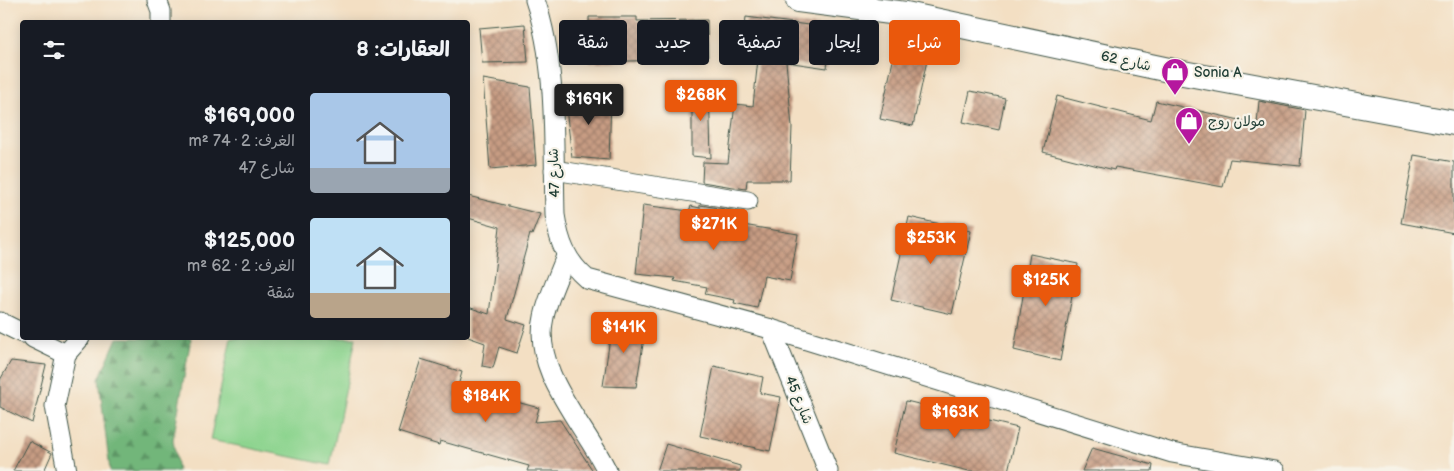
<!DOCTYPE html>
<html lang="ar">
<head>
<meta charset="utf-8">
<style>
	body { margin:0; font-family:"Balsamiq Sans","Playpen Sans Arabic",sans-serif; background:#242831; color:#f1f3f6; direction:rtl; height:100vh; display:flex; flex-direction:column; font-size:19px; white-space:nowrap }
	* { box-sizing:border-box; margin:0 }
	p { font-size:16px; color:#9ea1a6 }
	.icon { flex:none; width:28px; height:28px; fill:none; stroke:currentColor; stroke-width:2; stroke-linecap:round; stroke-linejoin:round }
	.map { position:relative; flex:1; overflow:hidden; direction:ltr }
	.drawer { position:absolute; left:20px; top:20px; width:450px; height:320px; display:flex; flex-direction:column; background:#171b24; border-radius:5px; box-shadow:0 2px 12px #0003; direction:rtl }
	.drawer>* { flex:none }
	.guide { position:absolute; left:485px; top:20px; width:475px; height:45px; direction:rtl; display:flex; gap:10px }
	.price { position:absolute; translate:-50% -42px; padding:0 11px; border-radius:5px; background:#ea580c; color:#fff; font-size:16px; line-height:32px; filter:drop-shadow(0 1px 2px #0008) }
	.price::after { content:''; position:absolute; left:50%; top:30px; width:15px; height:11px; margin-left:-8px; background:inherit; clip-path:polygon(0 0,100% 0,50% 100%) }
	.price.active { background:#222; color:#fff }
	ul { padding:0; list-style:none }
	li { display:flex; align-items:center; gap:15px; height:125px; padding:0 20px }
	li span { display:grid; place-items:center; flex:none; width:140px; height:100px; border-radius:5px; color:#555 }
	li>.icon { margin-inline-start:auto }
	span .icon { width:60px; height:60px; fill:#fffc; stroke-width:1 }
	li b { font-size:21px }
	h2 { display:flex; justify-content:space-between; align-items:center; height:60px; padding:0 20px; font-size:21px }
	.pill { padding:0 18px; border-radius:5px; background:#171b24; box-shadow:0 2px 12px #0003; font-size:18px; line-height:45px }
	.pill.active { background:#ea580c; color:#fff }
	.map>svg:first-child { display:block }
</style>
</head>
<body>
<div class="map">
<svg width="1454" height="471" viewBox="0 0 1454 471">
	<defs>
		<pattern id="forest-firs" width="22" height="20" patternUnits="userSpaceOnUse" patternTransform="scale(1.25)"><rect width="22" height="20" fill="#72b67a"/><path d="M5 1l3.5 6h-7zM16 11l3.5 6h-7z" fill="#5d9565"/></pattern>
		<pattern id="building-cross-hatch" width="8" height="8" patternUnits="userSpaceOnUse" patternTransform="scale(1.25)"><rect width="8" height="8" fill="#c79c83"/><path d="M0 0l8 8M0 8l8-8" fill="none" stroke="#a1806c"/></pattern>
	</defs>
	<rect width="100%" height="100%" fill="#f7f3e8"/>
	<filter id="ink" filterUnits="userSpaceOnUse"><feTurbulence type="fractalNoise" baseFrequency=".02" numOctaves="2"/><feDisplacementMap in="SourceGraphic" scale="10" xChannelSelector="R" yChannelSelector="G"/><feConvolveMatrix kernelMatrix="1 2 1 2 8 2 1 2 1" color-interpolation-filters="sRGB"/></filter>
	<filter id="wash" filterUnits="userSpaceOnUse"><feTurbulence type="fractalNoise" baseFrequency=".0096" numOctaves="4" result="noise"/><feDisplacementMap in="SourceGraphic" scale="20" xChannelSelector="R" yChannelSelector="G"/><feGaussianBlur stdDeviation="1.12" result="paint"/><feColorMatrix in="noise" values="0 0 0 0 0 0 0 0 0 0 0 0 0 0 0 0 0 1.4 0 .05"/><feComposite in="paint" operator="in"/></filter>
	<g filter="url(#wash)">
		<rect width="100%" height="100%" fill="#f3dfc3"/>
		<!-- forest -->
		<polygon fill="url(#forest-firs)" stroke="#487a57" points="117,338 191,338 173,440 178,471 110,471 99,379"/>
		<!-- pitch -->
		<polygon fill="#8dd48f" stroke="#568862" points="231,338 356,338 330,465 210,440"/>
		<g id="blocks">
			<!-- building -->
			<g fill="url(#building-cross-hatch)">
				<polygon points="589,17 637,17 637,21 707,20 708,59 590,62"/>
				<polygon points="746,17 832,28 827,68 786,62 792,127 790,180 747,180 746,189 702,182 703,162 728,163 735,104 753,106 758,59 741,57"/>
				<polygon points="525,24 528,62 482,63 479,28"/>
				<polygon points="910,47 929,51 913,126 880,119 894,56 908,59"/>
				<polygon points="483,79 530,87 536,165 490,169"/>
				<polygon points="692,85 709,85 711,158 692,156"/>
				<polygon points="970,91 1005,98 999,130 963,122"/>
				<polygon points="564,92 611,99 609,160 572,157"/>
				<polygon points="1057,96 1151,120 1156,101 1257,124 1259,101 1305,110 1300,166 1230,159 1223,187 1115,167 1114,170 1043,152"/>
				<polygon points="1414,155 1454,162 1454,233 1401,223"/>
				<polygon points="468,196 540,214 532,235 530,234 507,319 526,325 517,353 499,347 493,368 482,366 485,343 468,337 468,307 489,314 500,227 468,218"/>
				<polygon points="643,205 689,211 691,206 700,208 700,205 744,212 743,225 798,234 790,281 764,276 757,308 734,303 735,300 705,294 707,287 674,281 675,278 636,274"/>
				<polygon points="909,217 971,231 952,314 891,300"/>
				<polygon points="1030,254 1078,264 1060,361 1014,350"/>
				<polygon points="613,317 646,326 636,387 603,386"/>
				<polygon points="421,359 462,372 458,386 539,408 535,422 560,420 593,471 527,471 529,466 440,441 439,445 398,432"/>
				<polygon points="11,361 46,365 32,423 0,407 0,380"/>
				<polygon points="714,366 763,377 760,393 781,397 770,451 700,436"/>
				<polygon points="906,401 1018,428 1008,471 969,471 894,453"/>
				<polygon points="29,441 52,453 44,471 13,471"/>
				<polygon points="666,444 740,466 740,471 657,471"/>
				<polygon points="1092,448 1153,465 1152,471 1082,471"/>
			</g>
		</g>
	</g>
	<g filter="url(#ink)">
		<use href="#blocks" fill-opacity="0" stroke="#3f5549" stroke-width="1"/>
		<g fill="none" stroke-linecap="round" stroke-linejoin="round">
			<defs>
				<g id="minor">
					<polyline points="157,0 161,11 161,22"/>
					<path d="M535,0C558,68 553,144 555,215C559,242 566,261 587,279L771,329L1172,453L1275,471"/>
					<polyline points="554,170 748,201"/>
					<path d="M566,256C559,276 548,297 544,317C531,371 586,426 607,471"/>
					<polyline points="0,322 22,333"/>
					<polyline points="771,329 828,471"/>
					<polyline points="33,338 66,354"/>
					<polyline points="67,471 55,406 66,354 80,338"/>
				</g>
				<polyline id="tertiary" points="798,0 906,14 1183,73 1454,123"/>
			</defs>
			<!-- minor casing -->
			<use href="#minor" stroke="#3f5549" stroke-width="21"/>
			<!-- tertiary casing -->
			<use href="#tertiary" stroke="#3f5549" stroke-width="26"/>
			<!-- minor -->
			<use href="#minor" stroke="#fff" stroke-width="19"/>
			<!-- tertiary -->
			<use href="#tertiary" stroke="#fff" stroke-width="24"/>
		</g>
	</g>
	<!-- icons -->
	<defs>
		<symbol id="shop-pin" viewBox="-11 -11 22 30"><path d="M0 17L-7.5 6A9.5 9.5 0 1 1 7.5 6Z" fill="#b5179e" stroke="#f7f3e8"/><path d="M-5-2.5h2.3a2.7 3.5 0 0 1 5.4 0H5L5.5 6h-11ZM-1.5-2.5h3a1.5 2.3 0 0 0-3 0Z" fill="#fff"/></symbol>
	</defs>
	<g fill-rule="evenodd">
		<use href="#shop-pin" x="1159" y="56" width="32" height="43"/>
		<use href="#shop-pin" x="1173" y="105" width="32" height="43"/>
	</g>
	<g text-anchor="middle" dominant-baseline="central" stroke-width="4.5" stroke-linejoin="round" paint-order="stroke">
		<!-- street labels -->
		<g font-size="14" fill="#1f3d34" stroke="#f7f3e8">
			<text transform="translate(1126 61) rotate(12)">شارع 62</text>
			<text transform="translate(554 173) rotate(-92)">شارع 47</text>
			<text transform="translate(799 400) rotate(68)">شارع 45</text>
		</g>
		<!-- poi labels -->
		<g font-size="14" fill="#1f3d34" stroke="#f7f3e8" text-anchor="start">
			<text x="1194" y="72">Sonia A</text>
			<text x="1208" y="121">مولان روج</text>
		</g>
	</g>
</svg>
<b class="price" style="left:701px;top:122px">$268K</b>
<b class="price active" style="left:589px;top:126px">$169K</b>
<b class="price" style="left:714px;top:251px">$271K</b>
<b class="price" style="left:931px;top:265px">$253K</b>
<b class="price" style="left:1046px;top:307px">$125K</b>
<b class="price" style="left:624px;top:354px">$141K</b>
<b class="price" style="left:486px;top:423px">$184K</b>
<b class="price" style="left:955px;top:439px">$163K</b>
<div class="guide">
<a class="pill active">شراء</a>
<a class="pill">إيجار</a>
<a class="pill">تصفية</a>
<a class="pill">جديد</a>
<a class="pill">شقة</a>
</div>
<section class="drawer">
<h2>العقارات: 8<svg class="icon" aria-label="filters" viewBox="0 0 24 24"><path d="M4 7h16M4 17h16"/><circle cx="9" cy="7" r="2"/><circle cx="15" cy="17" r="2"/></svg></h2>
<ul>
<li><span style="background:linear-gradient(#a9c7e8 75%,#9aa5b1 0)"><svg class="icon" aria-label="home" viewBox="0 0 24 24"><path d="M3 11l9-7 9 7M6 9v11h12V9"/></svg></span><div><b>$169,000</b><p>الغرف: 2 · 74 m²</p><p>شارع 47</p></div></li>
<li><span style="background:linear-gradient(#bfe0f5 75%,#b9a48a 0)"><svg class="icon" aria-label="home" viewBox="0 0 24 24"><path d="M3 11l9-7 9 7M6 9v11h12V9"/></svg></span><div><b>$125,000</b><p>الغرف: 2 · 62 m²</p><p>شقة</p></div></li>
</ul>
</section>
</div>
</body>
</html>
